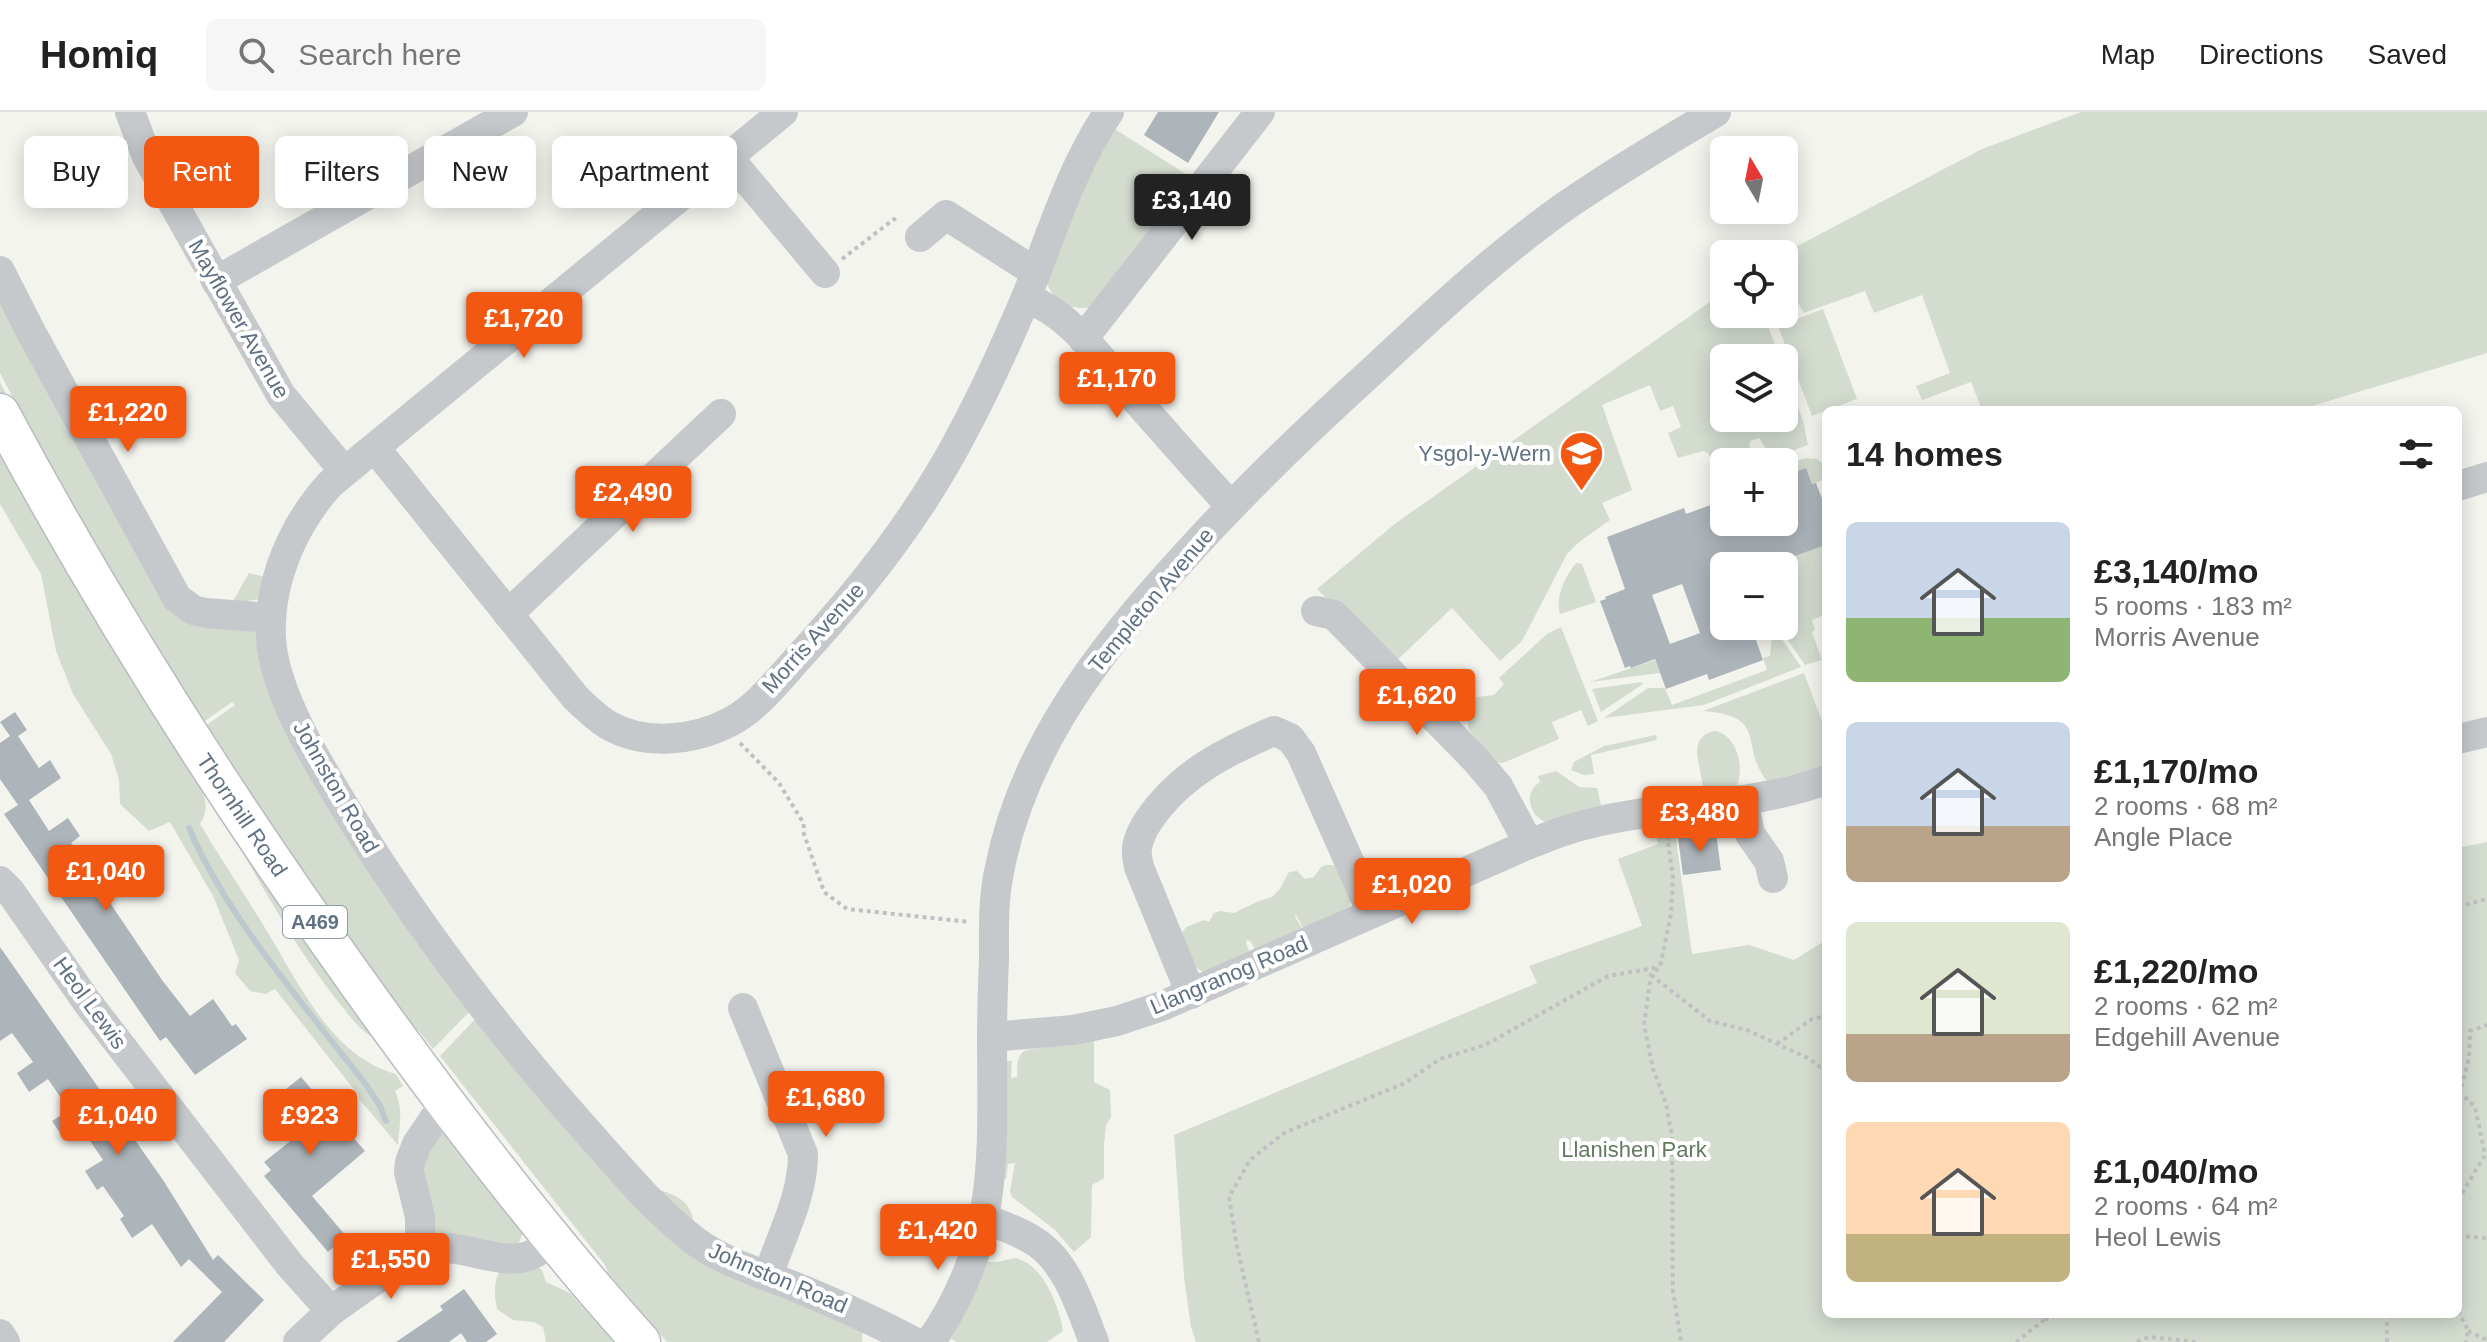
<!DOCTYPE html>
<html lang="en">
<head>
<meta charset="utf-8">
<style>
	body { margin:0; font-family:Helvetica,sans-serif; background:#f6f6f6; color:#222; height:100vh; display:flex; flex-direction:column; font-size:30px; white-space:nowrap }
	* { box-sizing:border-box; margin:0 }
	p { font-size:26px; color:#767676 }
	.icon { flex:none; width:44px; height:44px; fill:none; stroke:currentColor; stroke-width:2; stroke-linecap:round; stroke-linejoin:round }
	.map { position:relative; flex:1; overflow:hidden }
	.drawer { position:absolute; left:1822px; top:294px; width:640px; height:912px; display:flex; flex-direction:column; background:#fff; border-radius:12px; box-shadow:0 4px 20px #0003 }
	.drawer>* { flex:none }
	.banner { position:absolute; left:24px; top:24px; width:760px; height:72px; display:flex; gap:16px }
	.needle { width:52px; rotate:350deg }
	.fabs { position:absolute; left:1710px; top:24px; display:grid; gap:16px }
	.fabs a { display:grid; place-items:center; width:88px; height:88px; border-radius:12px; background:#fff; box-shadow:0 4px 20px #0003; font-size:40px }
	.price { position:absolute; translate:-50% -68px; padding:0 18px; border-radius:8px; background:#f25812; color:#fff; font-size:26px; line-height:52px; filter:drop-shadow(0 2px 4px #0008) }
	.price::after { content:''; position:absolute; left:50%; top:48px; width:24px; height:18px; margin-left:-12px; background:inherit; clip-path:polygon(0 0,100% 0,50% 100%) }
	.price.selected { background:#222; color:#fff }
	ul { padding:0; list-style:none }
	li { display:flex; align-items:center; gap:24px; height:200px; padding:0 24px }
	li span { display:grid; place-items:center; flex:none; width:224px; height:160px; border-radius:12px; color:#555 }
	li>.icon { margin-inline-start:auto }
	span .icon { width:96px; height:96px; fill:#fffc; stroke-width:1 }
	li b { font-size:34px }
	h2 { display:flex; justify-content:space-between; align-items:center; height:96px; padding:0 24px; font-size:34px }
	.tag { padding:0 28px; border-radius:12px; background:#fff; box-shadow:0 4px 20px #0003; font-size:28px; line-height:72px }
	.tag.selected { background:#f25812; color:#fff }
	header { display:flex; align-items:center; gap:48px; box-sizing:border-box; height:112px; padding:0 40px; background:#fff; border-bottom:2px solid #e0e0e0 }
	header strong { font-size:38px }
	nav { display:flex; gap:44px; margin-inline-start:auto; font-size:28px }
	.search { width:560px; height:72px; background:#f6f6f6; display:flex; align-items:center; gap:20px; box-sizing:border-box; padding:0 28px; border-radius:12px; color:#767676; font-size:30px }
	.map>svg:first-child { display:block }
</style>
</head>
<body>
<header>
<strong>Homiq</strong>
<div class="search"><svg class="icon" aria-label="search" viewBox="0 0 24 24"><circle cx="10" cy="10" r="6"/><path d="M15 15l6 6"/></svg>Search here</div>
<nav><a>Map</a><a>Directions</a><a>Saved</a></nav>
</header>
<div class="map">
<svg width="2487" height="1230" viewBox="0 0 2487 1230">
	<rect width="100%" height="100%" fill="#f4f4ef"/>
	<!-- green -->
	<g fill="#d4dcd0">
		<polygon points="2081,0 2487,0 2487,241 2299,298 1982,298 1971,270 1922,288 1916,274 1950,261 1922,183 1874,201 1865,179 1804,201 1784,168 1784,142 1782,142 1982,37"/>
		<path d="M1110,14L1197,69L1095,195C1068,200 1050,188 1044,162Z"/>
		<path d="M0,175L94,353L99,351L112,359L110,381L144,441L151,445L155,453L158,467L172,493L193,507C204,508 209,500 218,511C235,513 258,510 263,530C265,537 264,542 269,549C269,568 284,568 294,580C308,597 298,622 308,640C317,654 326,676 338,687C341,691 345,690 349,693C362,701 369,721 370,736L378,740L386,756L396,766L399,776L414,792L441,838L442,852L472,897L433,937L419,919L413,916L429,938L426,941L319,798C302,789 298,779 304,762L290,741L284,739L280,742C180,592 85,439 0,280V270C72,411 154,548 244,679L240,667L205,614L235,593L232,590L202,611L87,423L48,354L0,261Z"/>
		<polygon points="1724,180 1724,202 1784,202 1784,181 1798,204 1768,214 1780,246 1724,246 1724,306 1784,306 1784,258 1803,309 1808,333 1772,346 1759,326 1750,329 1749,350 1724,350 1724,364 1720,365 1708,341 1703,339 1678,346 1668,321 1681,315 1673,294 1660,299 1650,273 1602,293 1632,378 1602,391 1610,408 1579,430 1567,442 1522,529 1500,549 1452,496 1392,553 1317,477 1396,411"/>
		<polygon points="1823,197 1857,287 1812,304 1778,214"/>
		<path d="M0,335L198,668C205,684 210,696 200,712C221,747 244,781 265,816C298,869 330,944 396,962L403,974L395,979C404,997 399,1015 398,1033L359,987V984L275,877L266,882L250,879L235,861L239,848L213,784L170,710L149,719L120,692L119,668L111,642L73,582L56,539L41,462L0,392Z"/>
		<polygon points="1806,346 1817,347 1823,352 1826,367 1812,372 1806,356 1784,364 1784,353"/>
		<polygon points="1826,433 1826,502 1812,508 1815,518 1812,520 1822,548 1805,553 1778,514 1784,514 1784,454 1767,454"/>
		<path d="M1576,451L1582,452L1596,490L1560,502C1555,484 1565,465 1576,451Z"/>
		<polygon points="249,461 270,466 262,487 232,491"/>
		<polygon points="1773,514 1801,555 1704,593 1604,606 1648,576 1665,576 1672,593 1767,558 1763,546 1770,544"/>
		<polygon points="1561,515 1598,609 1588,614 1581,598 1552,610 1559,627 1503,651 1495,650 1468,617 1468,607 1476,593 1473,589 1477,585 1494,583 1504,572 1499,566 1547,522"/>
		<polygon points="1655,548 1660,561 1590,570"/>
		<path d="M1804,561L1826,620V652L1812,658L1767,669C1739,635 1770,604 1703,599Z"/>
		<polygon points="1642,570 1643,572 1601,600 1592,577"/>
		<path d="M1715,619C1738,623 1745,657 1736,676L1591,698L1545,710C1528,702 1524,680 1540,670L1538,664L1556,659L1579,675L1597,676L1601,693L1703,675C1701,655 1686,624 1715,619Z"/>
		<polygon points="1656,623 1657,628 1591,643 1594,662 1584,663 1571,658 1574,650 1604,634"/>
		<polygon points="1674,713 1692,842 1749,833 1794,848 1826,828 1826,1202 2458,1202 2458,736 2487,730 2487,1230 1196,1230 1191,1215 1184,1165 1174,1023 1537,871 1529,854 1642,814 1618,747 1658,732 1654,716"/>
		<path d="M230,718L375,927C359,918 348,902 336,887C295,835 263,776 230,718Z"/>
		<path d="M1326,753H1333L1337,757L1351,788L1349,795L1343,800L1304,817L1296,803L1295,805L1302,816L1255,838L1251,830L1247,828L1246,831L1250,841L1207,861C1189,857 1187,837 1182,821L1186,815L1204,808L1209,810L1214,801L1220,799L1234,801L1259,789L1272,785L1280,777L1289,760L1297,759L1305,767L1314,765L1321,755Z"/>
		<path d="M478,904L650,1074C677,1085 691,1085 695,1117L863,1211L862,1230H667L608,1161L605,1153L440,944Z"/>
		<path d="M1094,928V970L1110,978L1111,1005L1106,1014L1104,1032V1066L1092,1073L1091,1125L1074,1140L1055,1118L1012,1085L1010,1079L1015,1051L1008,1052L1006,1067H1000L1006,949H1012L1011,966L1017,965C1018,955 1015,944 1026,938Z"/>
		<polygon points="444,1021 447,1022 523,1121 518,1133 505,1139 434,1122 420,1052 432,1028"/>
		<path d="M1015,1146C1043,1152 1059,1193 1063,1219L1047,1230H957L951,1227L949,1230H942L979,1150H997Z"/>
		<path d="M534,1152L542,1158L546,1170L570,1181L614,1230H546L543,1215L534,1210L513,1208L497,1197C494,1180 493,1170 502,1154Z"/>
	</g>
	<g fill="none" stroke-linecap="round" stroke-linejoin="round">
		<!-- stream -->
		<path stroke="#bec9ce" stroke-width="6" d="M189,716C227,806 307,896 367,974L380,994L386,1009"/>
	</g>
	<!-- building -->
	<g fill="#adb4ba" fill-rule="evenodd">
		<polygon points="1158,0 1219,0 1188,51 1144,23"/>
		<path d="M1806,356L1812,372L1816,371L1826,397V433L1767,454H1724V514H1751L1763,548L1709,568L1707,562L1666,577L1655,547L1631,556L1630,554L1625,556L1600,489L1606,487L1605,485L1625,477L1607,425L1684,396L1686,402L1724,388V410H1796L1784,378V364ZM1682,472L1700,521L1670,532L1652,483Z"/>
		<polygon points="15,600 27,618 18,624 39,656 50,648 61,666 29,688 49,719 68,706 80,724 71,731 90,757 93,756 94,758 105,751 119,771 104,782 162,868 190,904 213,887 232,914 236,912 247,927 195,963 166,925 160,929 4,702 18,693 0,667 0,631 10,624 0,610"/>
		<polygon points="1716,721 1721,758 1683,763 1678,726"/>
		<polygon points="0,835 163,1068 213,1148 218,1143 264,1188 224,1230 173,1230 222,1180 189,1147 181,1155 152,1112 132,1126 120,1107 124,1104 103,1074 97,1078 85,1059 103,1048 82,1017 65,1028 52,1009 69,998 48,967 29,980 17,961 33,950 12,921 0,929"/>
		<polygon points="301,965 365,1039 312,1084 346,1124 328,1140 264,1064 271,1058 264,1050 293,1027 265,994"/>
		<polygon points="464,1177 497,1222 486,1230 467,1230 461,1221 449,1230 396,1230 443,1198 440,1194"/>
	</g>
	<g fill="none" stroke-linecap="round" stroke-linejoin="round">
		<defs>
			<path id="major" d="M0,301C107,501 228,690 360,874C448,997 540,1118 641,1230"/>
		</defs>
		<!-- major casing -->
		<use href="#major" stroke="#b8bbbf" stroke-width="41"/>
		<!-- path -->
		<g stroke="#bec0c2" stroke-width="4" stroke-dasharray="4 4" stroke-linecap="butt">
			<polyline points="842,147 894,107 898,112"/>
			<polyline points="740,631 779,671 804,712 803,719 824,780 847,797 970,810"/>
			<polyline points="1667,723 1673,765 1671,802 1660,855 1651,863 1644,913 1653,957 1666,991 1672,1025 1673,1178 1681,1230"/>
			<polyline points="2458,795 2487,787"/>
			<polyline points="1651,863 1710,909 1747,918 1808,946 1820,955 1826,955"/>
			<polyline points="1777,932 1812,907 1826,904"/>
			<polyline points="2458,1088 2485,1043 2475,995 2460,980 2469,946 2470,919 2487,913"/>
			<polyline points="2458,1124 2487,1126"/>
			<polyline points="2458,1199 2468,1218 2466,1230"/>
			<polyline points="2040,1202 2044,1208 2060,1202"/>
			<polyline points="2468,1219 2487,1228"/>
			<polyline points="1259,1230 1237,1135 1229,1085 1250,1048 1284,1021 1405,971 1440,947 1485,933 1608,864 1660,855"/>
			<polyline points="2016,1230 2044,1208"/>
			<polyline points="2137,1230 2149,1225 2197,1230"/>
			<polyline points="2387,1230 2387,1210 2391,1202"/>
		</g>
		<!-- minor -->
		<g stroke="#c6c9cc" stroke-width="30">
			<polyline points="130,0 147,45 281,283 344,359"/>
			<path d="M783,0L330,372C293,413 268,470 271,526C274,582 320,655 349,702C418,814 497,918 585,1017C619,1055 653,1097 695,1129C723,1150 761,1161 793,1174C835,1191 875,1209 914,1230"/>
			<polyline points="728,45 825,161"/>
			<polyline points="920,125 946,103 1035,160"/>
			<polyline points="0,159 32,222 177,486 193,498 206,501 271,506"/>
			<polyline points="216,169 513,0"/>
			<path d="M1026,186C1070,201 1099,246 1129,280C1163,318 1196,357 1231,394"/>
			<polyline points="1083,227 1260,0"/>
			<path d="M375,336L575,585C585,595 595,605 608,613C645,634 693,629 730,610C757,596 779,567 800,544C864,474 923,399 966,314C988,273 1007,230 1025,188C1051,125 1070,57 1109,0"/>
			<polyline points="2458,374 2487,365"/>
			<polyline points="1316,499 1334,503 1475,647 1498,674 1529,732"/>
			<polyline points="508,502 721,302"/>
			<polyline points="2458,627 2487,620"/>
			<polyline points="1743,688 1750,722 1769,749 1773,766"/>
			<polyline points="0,769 10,779 87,890 289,1152 331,1199"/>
			<path d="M1191,882L1139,755C1138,749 1136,742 1137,736C1138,727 1144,715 1149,708C1179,663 1226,639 1274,619L1290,626L1301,641L1372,801"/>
			<path d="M743,896L803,1042C803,1085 781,1124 768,1164"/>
			<path d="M992,925L1073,918L1117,909L1162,894L1529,732C1543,727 1556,721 1570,717C1651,692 1744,698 1826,668"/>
			<path d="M985,1107C1003,1114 1021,1120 1037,1131C1068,1152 1081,1197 1094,1230"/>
			<polyline points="420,1136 420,1105 409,1060 410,1050 417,1032 445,991"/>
			<polyline points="0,1222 5,1230"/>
			<path d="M298,1230L331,1199L420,1136L426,1139C460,1127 502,1158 533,1142C540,1139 546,1132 553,1126"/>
			<path d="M930,1230C1001,1129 992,1040 992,924C992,898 993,872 994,846C994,818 993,788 999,760C1022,636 1103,533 1186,443C1244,379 1305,320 1369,262C1431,204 1495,144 1564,95C1613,61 1665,30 1716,0"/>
		</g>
		<!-- major -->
		<use href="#major" stroke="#fff" stroke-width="38"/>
	</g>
	<!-- icons -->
	<defs>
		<symbol id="school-pin" viewBox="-11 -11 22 30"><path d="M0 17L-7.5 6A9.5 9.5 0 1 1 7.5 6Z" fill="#f25812" stroke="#fff"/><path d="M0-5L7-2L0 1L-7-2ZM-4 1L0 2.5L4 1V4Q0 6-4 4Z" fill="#fff"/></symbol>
	</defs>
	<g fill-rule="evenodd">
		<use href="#school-pin" x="1556" y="316" width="51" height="69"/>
	</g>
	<g text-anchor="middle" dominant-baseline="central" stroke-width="8" stroke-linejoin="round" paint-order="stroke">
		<!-- shield labels -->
		<rect fill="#fff" stroke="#909ca8" stroke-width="2" x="283" y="794" width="64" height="32" rx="6"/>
		<g font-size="20" font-weight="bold" fill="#607183">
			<text x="315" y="810">A469</text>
		</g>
		<!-- street labels -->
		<g font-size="22" fill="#607183" stroke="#fff">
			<text transform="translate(239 207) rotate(60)">Mayflower Avenue</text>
			<text transform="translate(1151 488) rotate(-50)">Templeton Avenue</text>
			<text transform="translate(813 526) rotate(-48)">Morris Avenue</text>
			<text transform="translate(336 675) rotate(60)">Johnston Road</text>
			<text transform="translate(242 703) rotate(56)">Thornhill Road</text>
			<text transform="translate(1229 863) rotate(-23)">Llangranog Road</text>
			<text transform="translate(90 891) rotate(54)">Heol Lewis</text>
			<text transform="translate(778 1166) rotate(23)">Johnston Road</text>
		</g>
		<!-- poi labels -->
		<g font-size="22" fill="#607183" stroke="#fff" text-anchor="end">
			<text x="1551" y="341">Ysgol-y-Wern</text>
		</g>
		<!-- park labels -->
		<g font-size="22" fill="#637a60" stroke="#fff">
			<text x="1634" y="1037">Llanishen Park</text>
		</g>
	</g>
</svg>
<div class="fabs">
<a><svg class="needle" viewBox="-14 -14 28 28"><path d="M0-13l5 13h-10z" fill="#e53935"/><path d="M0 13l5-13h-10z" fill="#767676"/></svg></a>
<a><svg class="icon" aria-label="locate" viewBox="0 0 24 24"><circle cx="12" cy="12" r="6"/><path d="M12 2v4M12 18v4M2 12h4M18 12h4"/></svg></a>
<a><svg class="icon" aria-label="layers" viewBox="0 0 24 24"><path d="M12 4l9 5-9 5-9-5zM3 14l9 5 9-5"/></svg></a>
<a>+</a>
<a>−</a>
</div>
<b class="price selected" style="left:1192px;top:130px">£3,140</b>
<b class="price" style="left:524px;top:248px">£1,720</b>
<b class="price" style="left:1117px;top:308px">£1,170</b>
<b class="price" style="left:128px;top:342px">£1,220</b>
<b class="price" style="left:633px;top:422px">£2,490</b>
<b class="price" style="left:1417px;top:625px">£1,620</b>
<b class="price" style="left:1700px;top:742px">£3,480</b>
<b class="price" style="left:106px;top:801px">£1,040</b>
<b class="price" style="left:1412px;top:814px">£1,020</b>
<b class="price" style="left:826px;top:1027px">£1,680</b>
<b class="price" style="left:118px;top:1045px">£1,040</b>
<b class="price" style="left:310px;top:1045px">£923</b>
<b class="price" style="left:938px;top:1160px">£1,420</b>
<b class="price" style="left:391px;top:1189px">£1,550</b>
<div class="banner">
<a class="tag">Buy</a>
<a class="tag selected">Rent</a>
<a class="tag">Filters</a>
<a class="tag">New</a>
<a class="tag">Apartment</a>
</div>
<section class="drawer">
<h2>14 homes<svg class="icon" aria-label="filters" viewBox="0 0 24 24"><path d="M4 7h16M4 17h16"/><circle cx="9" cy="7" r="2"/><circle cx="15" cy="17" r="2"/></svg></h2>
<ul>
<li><span style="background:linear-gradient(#c9d6e8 60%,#8fb573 0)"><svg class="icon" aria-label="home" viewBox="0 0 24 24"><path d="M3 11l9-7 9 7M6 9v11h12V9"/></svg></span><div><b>£3,140/mo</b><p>5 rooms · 183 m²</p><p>Morris Avenue</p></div></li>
<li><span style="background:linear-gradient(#c9d6e8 65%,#b9a48a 0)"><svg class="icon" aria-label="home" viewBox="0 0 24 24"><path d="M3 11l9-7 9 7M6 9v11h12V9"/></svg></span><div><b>£1,170/mo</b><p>2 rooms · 68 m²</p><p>Angle Place</p></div></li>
<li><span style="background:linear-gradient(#dfe7d0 70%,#b9a48a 0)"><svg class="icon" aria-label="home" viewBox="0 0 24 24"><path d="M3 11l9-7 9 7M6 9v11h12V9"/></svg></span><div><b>£1,220/mo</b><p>2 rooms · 62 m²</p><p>Edgehill Avenue</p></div></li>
<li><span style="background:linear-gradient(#ffd9b3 70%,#c2b280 0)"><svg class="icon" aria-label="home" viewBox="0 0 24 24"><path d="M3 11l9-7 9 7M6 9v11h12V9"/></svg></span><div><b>£1,040/mo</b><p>2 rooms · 64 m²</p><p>Heol Lewis</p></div></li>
</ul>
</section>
</div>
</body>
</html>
